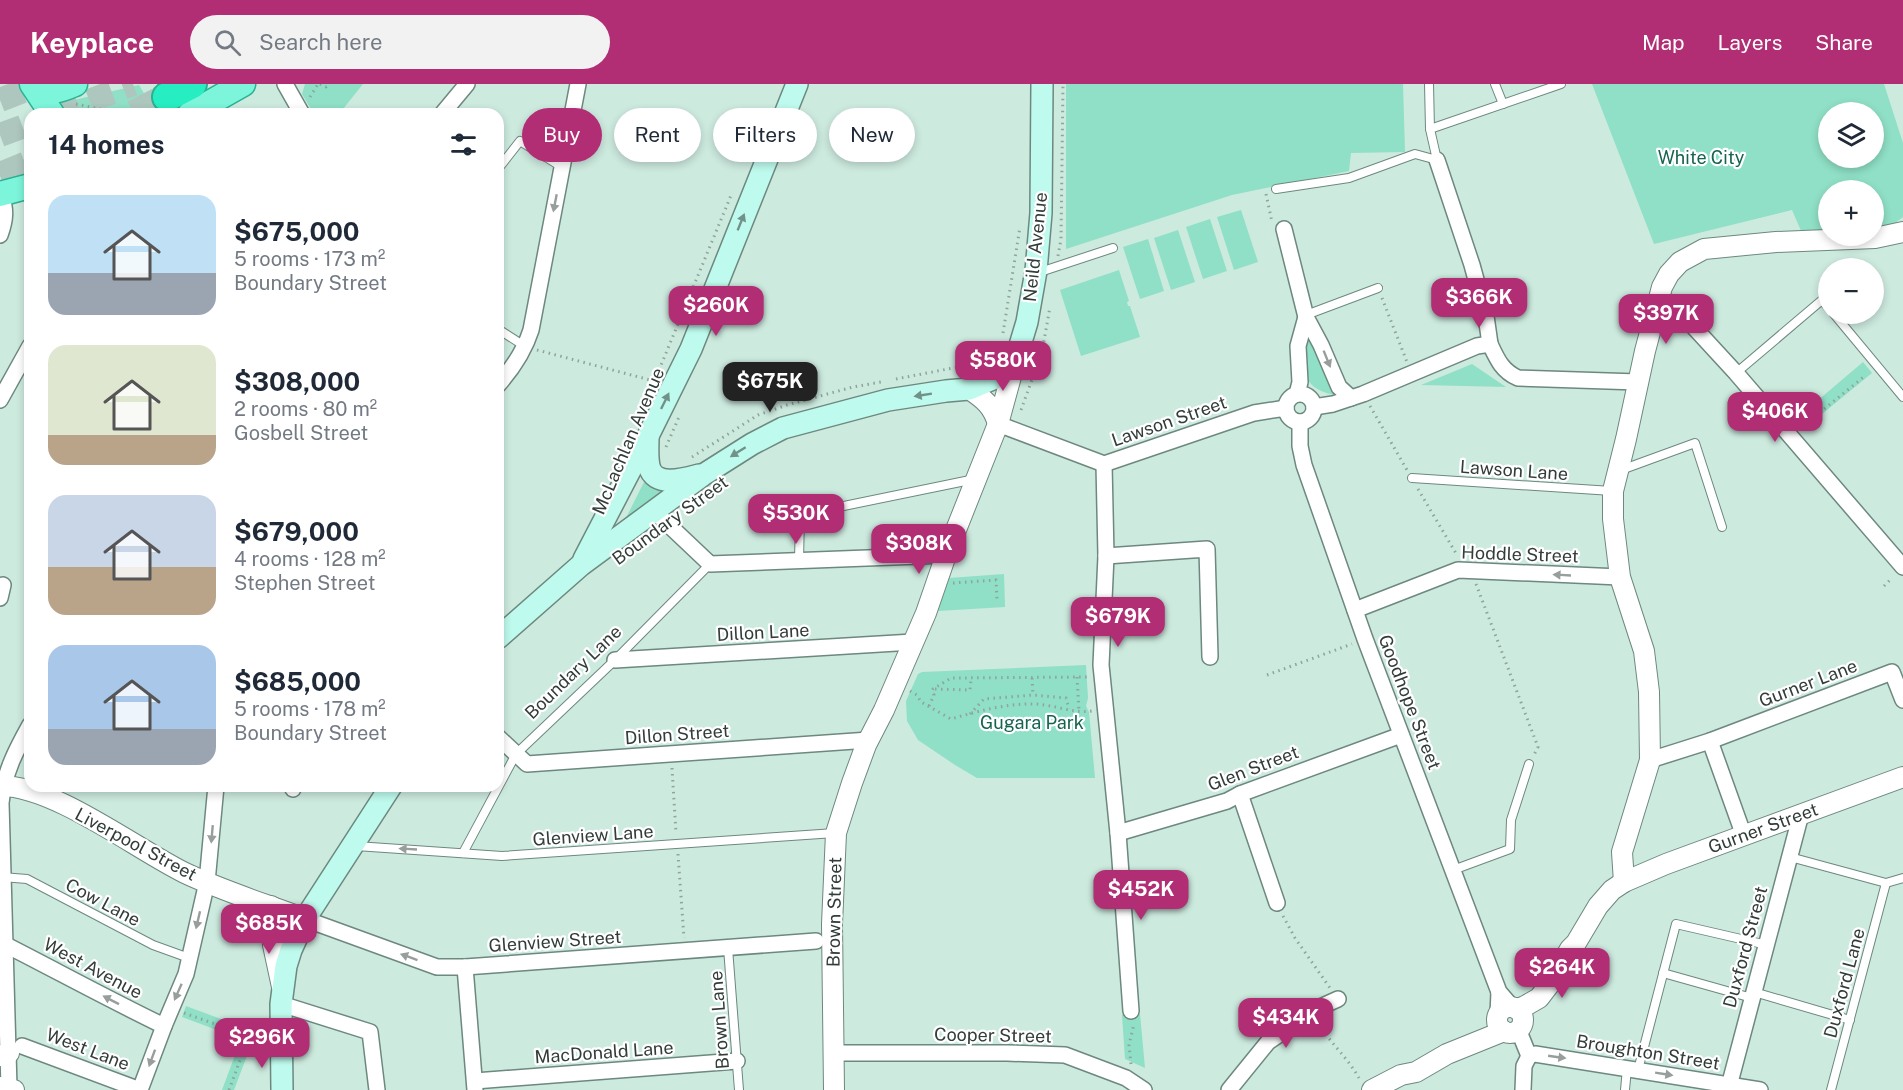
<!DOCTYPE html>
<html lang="en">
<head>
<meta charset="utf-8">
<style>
	body { margin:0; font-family:"Public Sans",sans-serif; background:#f2f2f3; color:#1f2937; height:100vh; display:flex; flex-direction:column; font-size:22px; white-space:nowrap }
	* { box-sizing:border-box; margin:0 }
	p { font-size:20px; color:#747a83 }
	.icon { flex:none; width:33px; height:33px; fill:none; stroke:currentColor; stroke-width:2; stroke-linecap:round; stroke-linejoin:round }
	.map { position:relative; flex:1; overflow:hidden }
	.panel { position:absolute; left:24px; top:24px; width:480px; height:684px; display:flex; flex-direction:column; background:#fff; border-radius:18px; box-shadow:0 3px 9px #0003 }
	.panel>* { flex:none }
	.top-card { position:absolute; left:522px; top:24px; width:570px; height:54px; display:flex; gap:12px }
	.fabs { position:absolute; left:1818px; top:18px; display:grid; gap:12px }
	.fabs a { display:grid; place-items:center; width:66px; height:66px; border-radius:50%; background:#fff; box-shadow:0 3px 9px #0003; font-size:30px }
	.price { position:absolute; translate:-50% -51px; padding:0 14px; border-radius:12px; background:#b12d74; color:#fff; font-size:20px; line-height:39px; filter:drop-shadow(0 2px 3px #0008) }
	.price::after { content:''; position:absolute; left:50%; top:36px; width:18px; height:14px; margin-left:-9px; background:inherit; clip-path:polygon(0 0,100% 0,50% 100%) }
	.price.current { background:#222; color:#fff }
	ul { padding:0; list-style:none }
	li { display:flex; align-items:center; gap:18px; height:150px; padding:0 24px }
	li span { display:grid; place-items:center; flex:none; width:168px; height:120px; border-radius:18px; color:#555 }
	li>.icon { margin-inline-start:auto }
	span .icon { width:72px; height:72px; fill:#fffc; stroke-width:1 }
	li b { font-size:26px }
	h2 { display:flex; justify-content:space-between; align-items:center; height:72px; padding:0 24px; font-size:26px }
	.tag { padding:0 21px; border-radius:27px; background:#fff; box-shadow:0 3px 9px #0003; font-size:21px; line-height:54px }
	.tag.current { background:#b12d74; color:#fff }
	header { display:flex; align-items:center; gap:36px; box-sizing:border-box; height:84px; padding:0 30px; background:#b12d74; color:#fff }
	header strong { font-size:28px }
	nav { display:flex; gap:33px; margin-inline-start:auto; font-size:21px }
	.search { width:420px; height:54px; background:#f2f2f3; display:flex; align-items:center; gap:15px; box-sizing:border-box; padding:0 21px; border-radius:33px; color:#747a83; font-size:22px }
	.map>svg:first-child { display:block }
</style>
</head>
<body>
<header>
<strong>Keyplace</strong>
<div class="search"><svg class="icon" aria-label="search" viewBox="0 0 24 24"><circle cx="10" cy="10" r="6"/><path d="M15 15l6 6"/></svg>Search here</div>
<nav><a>Map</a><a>Layers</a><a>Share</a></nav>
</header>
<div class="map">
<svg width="1903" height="1006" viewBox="0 0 1903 1006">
	<rect width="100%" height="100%" fill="#cdeadf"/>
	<!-- green -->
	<g fill="#8fe0c6" fill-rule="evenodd">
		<polygon points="305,0 363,0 339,30 314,30 302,10"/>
		<polygon points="1066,0 1403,0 1405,68 1351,69 1349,87 1232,111 1066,165"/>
		<path d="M1592,0H1884L1903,59V133L1875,154L1805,156L1792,126L1654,160ZM1828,28H1874V74H1828ZM1828,106H1874V152H1828Z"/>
		<polygon points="139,1 156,30 72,30 65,18"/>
		<polygon points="1241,126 1258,178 1234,186 1217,133"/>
		<polygon points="1210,135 1227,187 1203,195 1186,143"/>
		<polygon points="1178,146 1195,198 1171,206 1154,154"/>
		<polygon points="1148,155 1164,207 1140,215 1123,163"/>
		<polygon points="1119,186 1129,217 1127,218 1128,222 1130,222 1140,253 1081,272 1060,206"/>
		<path d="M1306,247L1337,309L1334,311C1295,302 1305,279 1306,247Z"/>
		<polygon points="1863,278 1872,289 1811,339 1803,329"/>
		<polygon points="1472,280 1506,303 1421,301"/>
		<polygon points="645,396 663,409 625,436"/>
		<polygon points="1004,490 1005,523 938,527 949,494"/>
		<polygon points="1086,581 1088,614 1086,622 1089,628 1095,694 977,694 955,681 918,656 907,637 906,617 918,590 922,588"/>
		<polygon points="186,922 256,948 234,1006 222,1006 241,955 182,933"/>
		<polygon points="1140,930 1145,984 1125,975 1122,931"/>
	</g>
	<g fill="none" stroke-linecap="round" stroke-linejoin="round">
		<!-- primary-tunnel -->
		<g stroke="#aec7be" stroke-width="24" stroke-dasharray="24 12" stroke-linecap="butt">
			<polyline points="0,16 41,0"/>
			<polyline points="56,30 133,0"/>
			<polyline points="0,51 30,40"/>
		</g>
		<!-- motorway-tunnel -->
		<g stroke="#aec7be" stroke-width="28" stroke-dasharray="28 14" stroke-linecap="butt">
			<polyline points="134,30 167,13"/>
			<polyline points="0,92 30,80"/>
		</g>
		<defs>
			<g id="service">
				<polyline points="1495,0 1503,20"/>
				<polyline points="1430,45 1561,0"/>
				<polyline points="498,85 520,57 562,83"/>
				<polyline points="1276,105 1349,94 1415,70 1437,76 1430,45 1429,0"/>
				<polyline points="1037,189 1113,164"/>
				<polyline points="1834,230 1903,313"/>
				<polyline points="1306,231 1378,204"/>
				<polyline points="498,245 526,263"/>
				<polyline points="1736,289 1822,216 1828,223"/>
				<polyline points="1621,386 1695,359 1722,443"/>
				<polyline points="1412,394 1612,407"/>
				<polyline points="799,477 800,431 975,395"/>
				<polyline points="356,762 502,772 835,749"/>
				<polyline points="463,769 516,670 615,576 710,480"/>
				<polyline points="1790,773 1886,799 1903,794"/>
				<polyline points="1453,786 1510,765 1511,736 1529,680"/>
				<polyline points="2,793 27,795 153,861 189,874"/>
				<polyline points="728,864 739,1006"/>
				<polyline points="1663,889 1752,914"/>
				<polyline points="1754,908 1850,936"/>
				<polyline points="1638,986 1676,840 1767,861"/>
				<polyline points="1625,1006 1627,984"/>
				<polyline points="1831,1006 1886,799"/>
			</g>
			<g id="minor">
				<polyline points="285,0 302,30"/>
				<polyline points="442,30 467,0"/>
				<polyline points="1437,76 1472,181 1486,232 1490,260"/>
				<polyline points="1284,145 1306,233 1321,261 1339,303 1351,314"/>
				<path d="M0,151C6,135 6,125 1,110"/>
				<polyline points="1659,215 1669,218 1678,226 1736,289 1903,483"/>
				<path d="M498,301C513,284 524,268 531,246L578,0"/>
				<circle cx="1300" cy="324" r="14"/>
				<polyline points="1297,310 1300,298 1298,262 1306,233"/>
				<polyline points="0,316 30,262"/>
				<path d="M1314,323L1333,320L1363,310L1477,262L1490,260C1497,275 1502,287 1518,294L1638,298"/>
				<polyline points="1300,338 1300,362 1304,381 1365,555 1499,908 1512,923"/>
				<polyline points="998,340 1104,380 1254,329 1286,324"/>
				<polyline points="1104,380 1106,472 1101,581 1118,749 1131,927"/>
				<polyline points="654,427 710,480 946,471"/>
				<polyline points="1106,472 1207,465 1210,573"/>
				<polyline points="0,514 3,501"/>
				<polyline points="1355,526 1458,486 1620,493"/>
				<polyline points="615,576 913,558"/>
				<polyline points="498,653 527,680 869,656"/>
				<polyline points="1710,657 1744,752"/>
				<polyline points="1650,676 1710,657 1892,588 1903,616"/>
				<polyline points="293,705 294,702"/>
				<polyline points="1240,710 1277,819"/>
				<polyline points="1118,749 1227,717 1240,710 1401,651"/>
				<polyline points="305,835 437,883 465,883 816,857"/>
				<path d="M4,860C57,887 110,916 164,942"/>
				<polyline points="465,883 475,1006"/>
				<polyline points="281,920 370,948 377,1006"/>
				<polyline points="1498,930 1499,908"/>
				<polyline points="1518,945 1529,972"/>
				<polyline points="22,962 140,1006"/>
				<polyline points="834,969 1007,969 1065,971 1126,994 1144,1006"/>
				<polyline points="1529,972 1535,970 1760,1006"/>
				<polyline points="475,997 737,977"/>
				<path d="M9,1004L1,719C4,689 16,666 30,641"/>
				<polyline points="140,1006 164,942 186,890 207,798 216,702"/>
				<polyline points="1229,1006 1268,958 1318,924 1338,915"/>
				<polyline points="1523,1006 1524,982 1529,972"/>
				<polyline points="1728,1006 1801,730"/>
			</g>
			<g id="tertiary">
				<path d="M969,305C984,315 993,322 998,340"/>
				<path d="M0,702C53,701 136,765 185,789C223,807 265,820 305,835"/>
				<polyline points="1624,798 1622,768 1650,676 1649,608 1644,567 1620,493 1613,435 1613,407 1626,355 1645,267 1662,203 1669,190 1680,178 1704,165 1776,158 1875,154 1903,148"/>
				<polyline points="271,822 273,861 282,903"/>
				<circle cx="1510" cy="936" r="13"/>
				<polyline points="1517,925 1525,922 1539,914 1549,901 1570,865 1576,859 1598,822 1612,806 1624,798 1666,780 1903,693"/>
				<polyline points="0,972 9,969"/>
				<polyline points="0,1003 14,1006"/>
				<polyline points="834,1006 832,840 836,749 852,699 866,661 884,626 926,529 946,471 998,340 1015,278"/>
				<polyline points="1372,1006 1401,991 1416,988 1447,970 1504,947"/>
			</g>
			<g id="secondary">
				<path d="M648,353C648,363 647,373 649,382C654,404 684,395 699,391"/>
				<polyline points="584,475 648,352 691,265 797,0"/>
				<polyline points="498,554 581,481 703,391 752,360 783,344 888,316 946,307 969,305 995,294 1015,278 1027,238 1036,187 1041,129 1042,0"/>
				<polyline points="282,1006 281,920 286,882 291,866 305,835 391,702"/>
			</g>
			<g id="primary">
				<polyline points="32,0 52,30"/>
				<path d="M38,0C51,11 61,6 75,0"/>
				<polyline points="190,30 243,0"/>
				<polyline points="0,110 30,102"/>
			</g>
			<polyline id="motorway" points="167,13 192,0"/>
		</defs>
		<!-- service casing -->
		<use href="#service" stroke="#6d887f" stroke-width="10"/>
		<!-- minor casing -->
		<use href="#minor" stroke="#6d887f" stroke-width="18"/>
		<!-- tertiary casing -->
		<use href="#tertiary" stroke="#6d887f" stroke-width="22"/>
		<!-- secondary casing -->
		<use href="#secondary" stroke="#6d887f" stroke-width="24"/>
		<!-- primary casing -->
		<use href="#primary" stroke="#2bb092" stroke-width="27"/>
		<!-- motorway casing -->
		<use href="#motorway" stroke="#2bb092" stroke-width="32"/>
		<!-- path -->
		<g stroke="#8ea49c" stroke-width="3" stroke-dasharray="1.5 4.5" stroke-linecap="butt">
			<polyline points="320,0 326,3 329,0"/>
			<polyline points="310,13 318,0"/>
			<polyline points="76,20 125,30"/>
			<polyline points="1266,110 1272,138"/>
			<polyline points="1058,172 1061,155 1063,0"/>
			<polyline points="1382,214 1407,278"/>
			<polyline points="1003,249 1020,143"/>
			<polyline points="537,266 654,297"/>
			<polyline points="659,286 732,109"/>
			<polyline points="896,295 984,278"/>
			<polyline points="1370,322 1407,386"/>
			<polyline points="1021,326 1042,268 1050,223"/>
			<polyline points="1799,340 1809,332 1818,330 1866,291"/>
			<polyline points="666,363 679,333"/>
			<polyline points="692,373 758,331 787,321 853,303 881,298"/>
			<polyline points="1418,405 1457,471"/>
			<polyline points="953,499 996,496 997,516"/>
			<polyline points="1476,500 1538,663 1534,671"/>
			<polyline points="1884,502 1890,496"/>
			<polyline points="1267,591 1352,560"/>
			<polyline points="1077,593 1079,627"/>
			<polyline points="1032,594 1033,611"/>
			<polyline points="935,605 970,606 971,595"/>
			<path d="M910,607L917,611L921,618L951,635C978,627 1008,619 1036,620C1055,621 1074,630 1092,627"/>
			<polyline points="929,622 934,611 932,607 933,605 951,594 1088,593"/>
			<polyline points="970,630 984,615 1033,611 1066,614 1069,625"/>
			<polyline points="672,684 676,749"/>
			<polyline points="678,770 684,854"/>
			<polyline points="1283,832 1295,854 1330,904"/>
			<polyline points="184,929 263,957"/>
			<path d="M1319,940C1330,959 1348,974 1359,994"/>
			<polyline points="1131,980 1129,961 1134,940"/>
			<polyline points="229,1006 249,952"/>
		</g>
		<!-- service -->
		<use href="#service" stroke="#fff" stroke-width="8"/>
		<!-- minor -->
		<use href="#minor" stroke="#fff" stroke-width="15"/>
		<!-- tertiary -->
		<use href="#tertiary" stroke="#fff" stroke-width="20"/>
		<!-- secondary -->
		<use href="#secondary" stroke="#befaed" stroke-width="21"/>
		<!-- primary -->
		<use href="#primary" stroke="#7df5da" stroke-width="24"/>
		<!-- motorway -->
		<use href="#motorway" stroke="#27eec2" stroke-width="28"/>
	</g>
	<!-- one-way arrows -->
	<defs><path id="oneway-solid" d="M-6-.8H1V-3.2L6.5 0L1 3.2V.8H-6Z" transform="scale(1.5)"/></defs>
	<g fill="#989e9c">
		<use href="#oneway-solid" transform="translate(555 119) rotate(101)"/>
		<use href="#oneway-solid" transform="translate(1327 275) rotate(68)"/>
		<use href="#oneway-solid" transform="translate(1562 491) rotate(-177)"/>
		<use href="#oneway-solid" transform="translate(212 750) rotate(95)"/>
		<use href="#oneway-solid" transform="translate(408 765) rotate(-177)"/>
		<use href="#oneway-solid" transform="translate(198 836) rotate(103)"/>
		<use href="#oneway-solid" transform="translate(409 873) rotate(-160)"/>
		<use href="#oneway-solid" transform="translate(178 908) rotate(114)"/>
		<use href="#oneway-solid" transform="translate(111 916) rotate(-153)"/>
		<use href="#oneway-solid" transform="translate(1557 973) rotate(8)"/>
		<use href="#oneway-solid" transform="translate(152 974) rotate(110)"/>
		<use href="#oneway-solid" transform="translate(1664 990) rotate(9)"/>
	</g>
	<g fill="#71928a">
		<use href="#oneway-solid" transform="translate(741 138) rotate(-68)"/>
		<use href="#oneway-solid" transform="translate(923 311) rotate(171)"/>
		<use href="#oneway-solid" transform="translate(665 317) rotate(-64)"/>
		<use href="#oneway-solid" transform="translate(738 368) rotate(148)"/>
	</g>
	<g text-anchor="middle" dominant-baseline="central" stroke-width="4.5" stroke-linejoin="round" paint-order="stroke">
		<!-- park labels -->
		<g font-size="18" fill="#166350" stroke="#fff">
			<text x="1701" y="73">White City</text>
			<text x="1032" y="638">Gugara Park</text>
		</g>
		<!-- street labels -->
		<g font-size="18" fill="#323d39" stroke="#fff">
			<text transform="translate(1035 163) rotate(-84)">Neild Avenue</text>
			<text transform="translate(1169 337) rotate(-19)">Lawson Street</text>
			<text transform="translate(628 357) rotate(-67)">McLachlan Avenue</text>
			<text transform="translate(1514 386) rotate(4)">Lawson Lane</text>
			<text transform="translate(670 436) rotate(-36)">Boundary Street</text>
			<text transform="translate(1520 470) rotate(2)">Hoddle Street</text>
			<text transform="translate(763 548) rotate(-3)">Dillon Lane</text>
			<text transform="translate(573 588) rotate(-44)">Boundary Lane</text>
			<text transform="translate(1808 599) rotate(-21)">Gurner Lane</text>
			<text transform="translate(1410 618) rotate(69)">Goodhope Street</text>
			<text transform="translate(677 650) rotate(-4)">Dillon Street</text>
			<text transform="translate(1253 684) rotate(-21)">Glen Street</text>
			<text transform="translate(1763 744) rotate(-20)">Gurner Street</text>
			<text transform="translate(593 751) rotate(-4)">Glenview Lane</text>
			<text transform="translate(136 760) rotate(28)">Liverpool Street</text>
			<text transform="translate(103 818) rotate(28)">Cow Lane</text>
			<text transform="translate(834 828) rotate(-89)">Brown Street</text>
			<text transform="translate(555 857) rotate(-4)">Glenview Street</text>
			<text transform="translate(1745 863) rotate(-75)">Duxford Street</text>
			<text transform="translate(93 884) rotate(28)">West Avenue</text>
			<text transform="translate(1844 899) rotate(-75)">Duxford Lane</text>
			<text transform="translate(719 936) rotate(-94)">Brown Lane</text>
			<text transform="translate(993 951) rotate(1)">Cooper Street</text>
			<text transform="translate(88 965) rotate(21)">West Lane</text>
			<text transform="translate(604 968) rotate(-4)">MacDonald Lane</text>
			<text transform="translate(1648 968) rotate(9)">Broughton Street</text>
		</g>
	</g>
</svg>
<div class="fabs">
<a><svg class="icon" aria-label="layers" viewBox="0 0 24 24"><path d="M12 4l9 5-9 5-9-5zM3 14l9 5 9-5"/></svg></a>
<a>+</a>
<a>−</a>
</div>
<b class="price" style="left:1479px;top:245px">$366K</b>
<b class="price" style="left:716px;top:253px">$260K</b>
<b class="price" style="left:1666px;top:261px">$397K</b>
<b class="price" style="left:1003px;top:308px">$580K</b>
<b class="price current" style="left:770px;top:329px">$675K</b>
<b class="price" style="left:1775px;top:359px">$406K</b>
<b class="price" style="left:796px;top:461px">$530K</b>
<b class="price" style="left:919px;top:491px">$308K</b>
<b class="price" style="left:1118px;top:564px">$679K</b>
<b class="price" style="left:1141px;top:837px">$452K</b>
<b class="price" style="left:269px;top:871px">$685K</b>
<b class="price" style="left:1562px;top:915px">$264K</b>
<b class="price" style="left:1286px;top:965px">$434K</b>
<b class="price" style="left:262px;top:985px">$296K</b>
<div class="top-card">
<a class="tag current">Buy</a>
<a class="tag">Rent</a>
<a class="tag">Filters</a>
<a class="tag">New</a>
</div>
<section class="panel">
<h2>14 homes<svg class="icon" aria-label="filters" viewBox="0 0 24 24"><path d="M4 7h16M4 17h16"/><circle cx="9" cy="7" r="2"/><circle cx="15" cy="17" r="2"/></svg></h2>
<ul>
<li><span style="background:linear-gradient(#bfe0f5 65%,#9aa5b1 0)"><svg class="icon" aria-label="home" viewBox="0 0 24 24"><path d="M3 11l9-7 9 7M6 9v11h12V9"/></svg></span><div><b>$675,000</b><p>5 rooms · 173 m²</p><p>Boundary Street</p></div></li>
<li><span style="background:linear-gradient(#dfe7d0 75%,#b9a48a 0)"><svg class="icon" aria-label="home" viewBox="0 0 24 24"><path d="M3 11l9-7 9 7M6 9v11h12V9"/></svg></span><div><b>$308,000</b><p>2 rooms · 80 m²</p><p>Gosbell Street</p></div></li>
<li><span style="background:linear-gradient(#c9d6e8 60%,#b9a48a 0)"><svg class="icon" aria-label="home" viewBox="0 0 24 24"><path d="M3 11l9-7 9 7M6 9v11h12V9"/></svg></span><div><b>$679,000</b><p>4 rooms · 128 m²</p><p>Stephen Street</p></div></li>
<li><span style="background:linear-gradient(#a9c7e8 70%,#9aa5b1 0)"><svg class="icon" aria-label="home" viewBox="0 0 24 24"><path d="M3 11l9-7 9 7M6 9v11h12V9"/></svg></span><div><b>$685,000</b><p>5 rooms · 178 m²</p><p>Boundary Street</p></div></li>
</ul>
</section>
</div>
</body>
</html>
